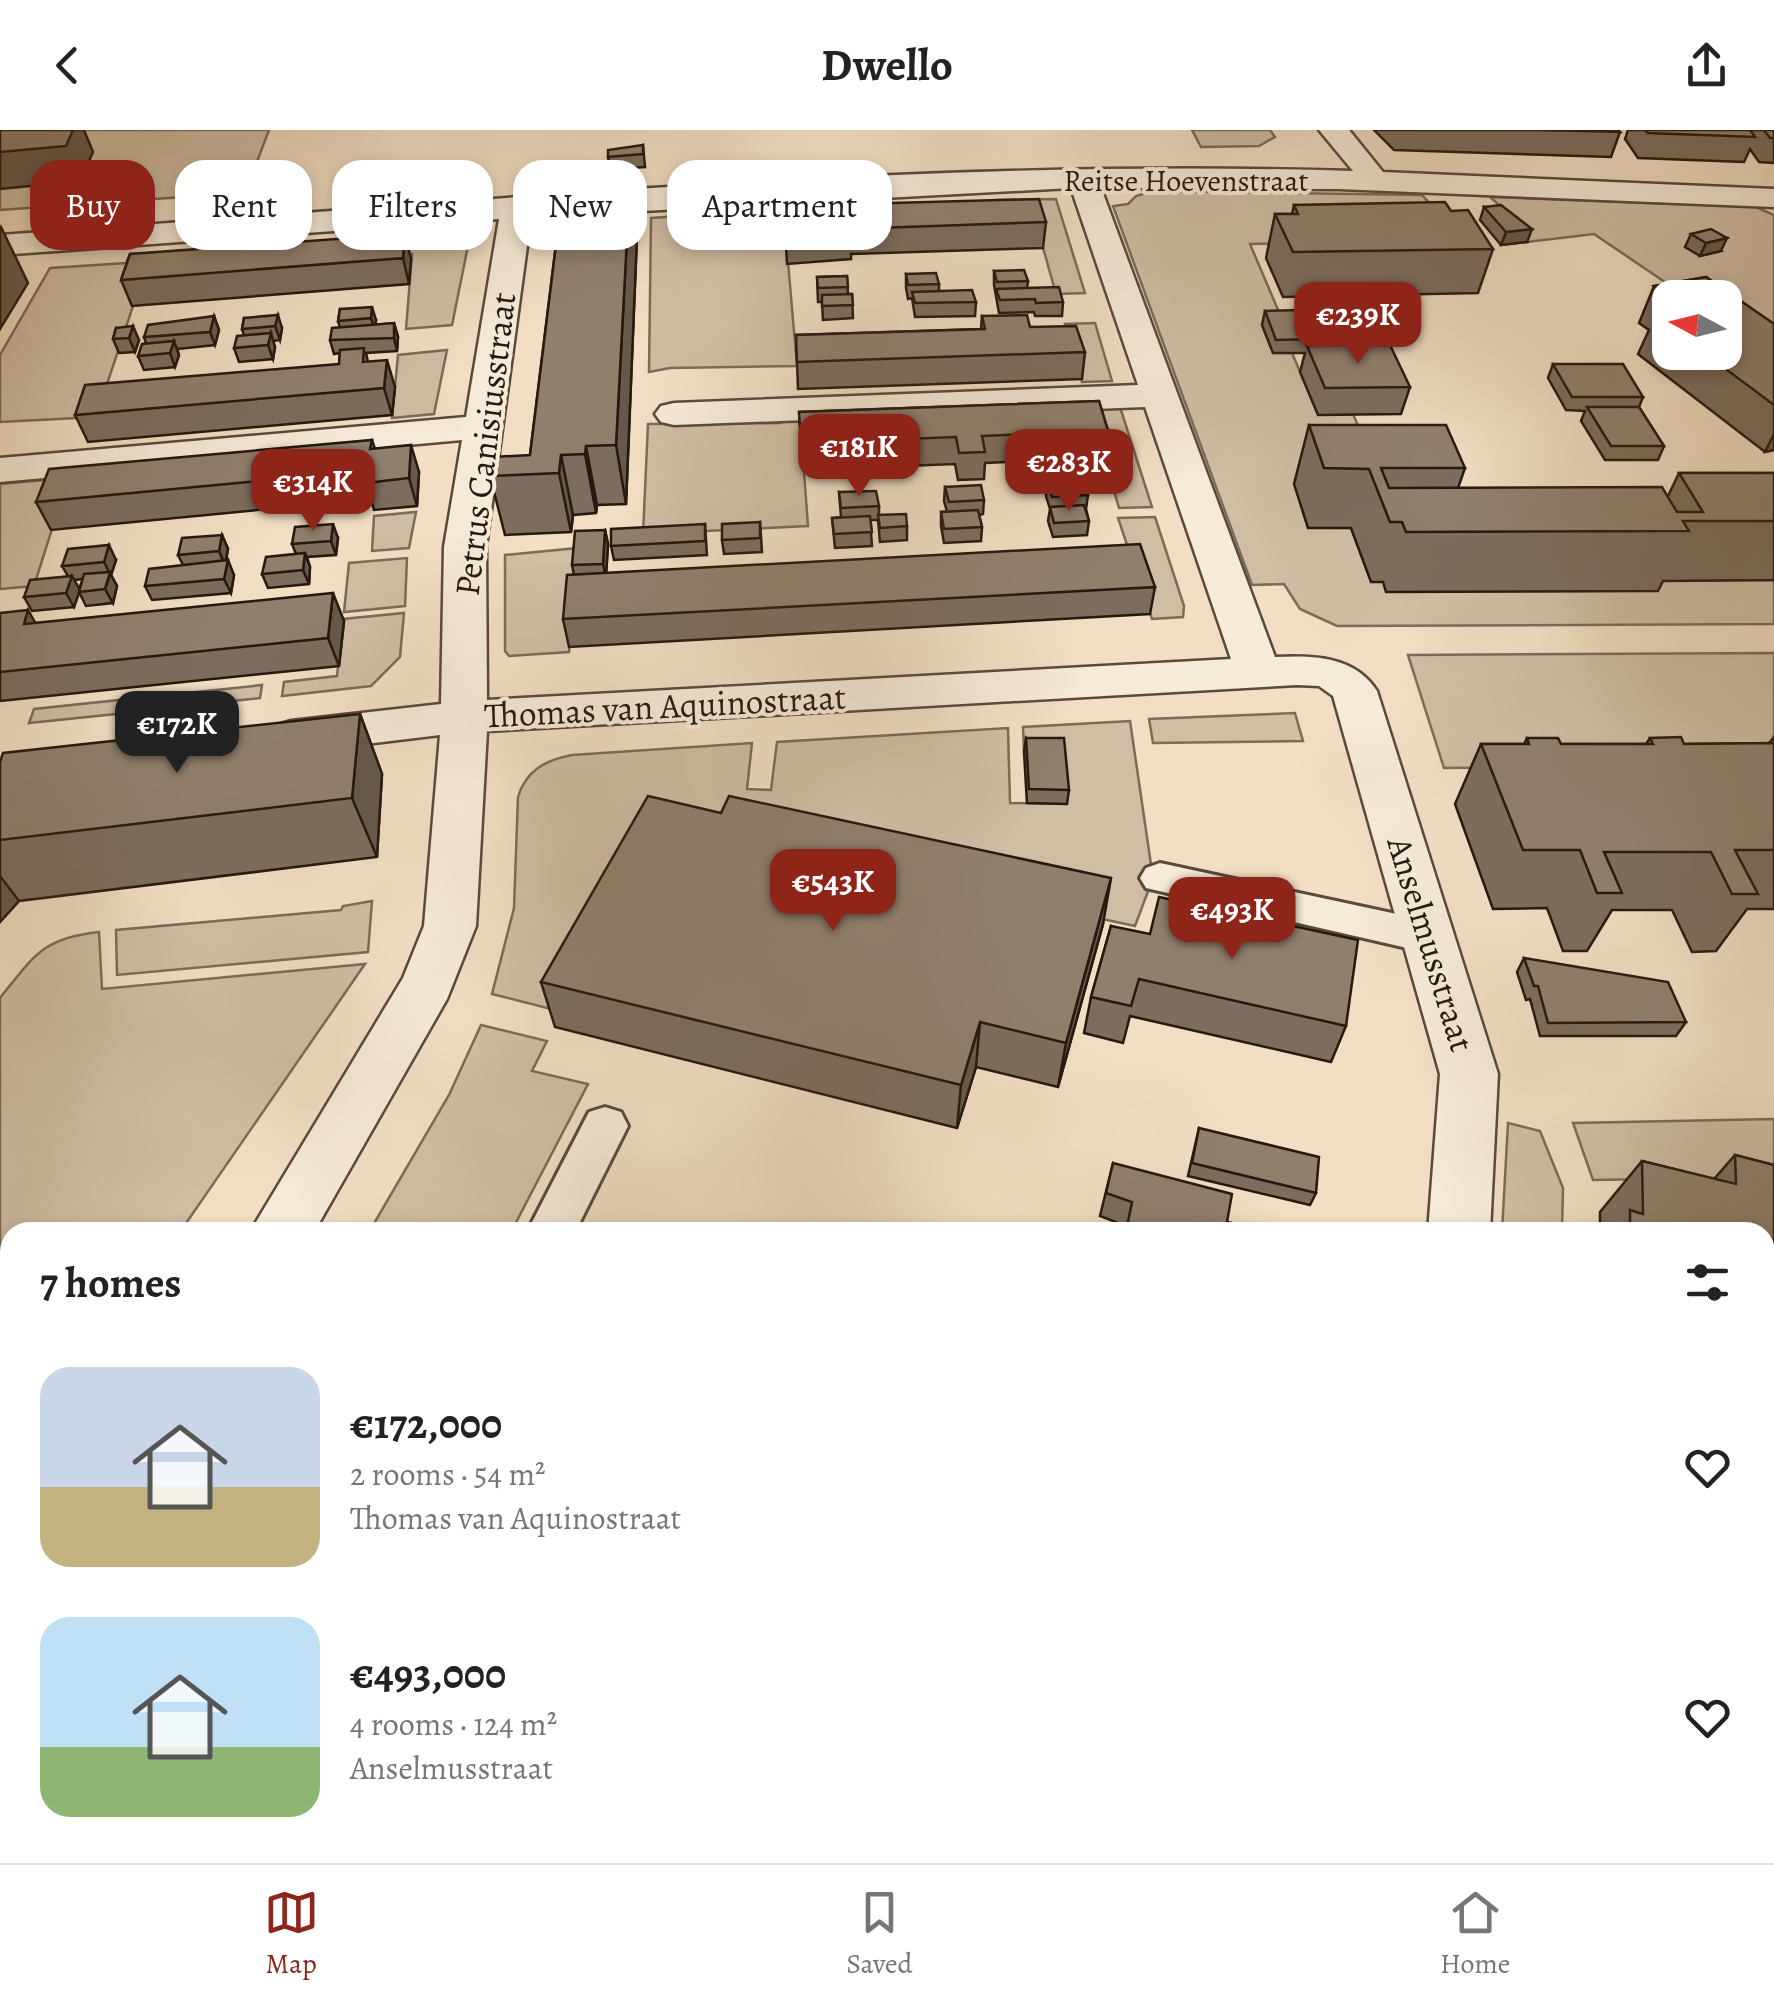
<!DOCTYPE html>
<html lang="en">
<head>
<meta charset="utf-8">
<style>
	body { margin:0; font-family:Alegreya,serif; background:#f6f6f6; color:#222; height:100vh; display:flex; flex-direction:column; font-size:38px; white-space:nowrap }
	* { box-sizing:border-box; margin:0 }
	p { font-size:32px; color:#767676 }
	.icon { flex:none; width:55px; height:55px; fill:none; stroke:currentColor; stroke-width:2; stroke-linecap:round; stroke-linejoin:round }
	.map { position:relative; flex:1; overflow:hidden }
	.drawer { position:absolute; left:0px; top:1092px; width:1775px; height:642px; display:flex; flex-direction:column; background:#fff; border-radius:30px 30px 0 0; box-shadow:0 5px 15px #0003 }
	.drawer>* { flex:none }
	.banner { position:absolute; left:30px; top:30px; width:1000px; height:90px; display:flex; gap:20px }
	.needle { width:65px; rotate:277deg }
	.buttons { position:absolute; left:1652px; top:150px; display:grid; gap:20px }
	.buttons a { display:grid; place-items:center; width:90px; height:90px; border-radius:20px; background:#fff; box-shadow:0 5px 15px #0003; font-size:50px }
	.price { position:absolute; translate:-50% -85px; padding:0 22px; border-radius:20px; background:#8f2418; color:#fff; font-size:32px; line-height:65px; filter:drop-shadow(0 2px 5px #0008) }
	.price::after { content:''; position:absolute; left:50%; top:60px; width:30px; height:22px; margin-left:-15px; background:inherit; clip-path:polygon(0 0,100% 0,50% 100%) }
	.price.on { background:#222; color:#fff }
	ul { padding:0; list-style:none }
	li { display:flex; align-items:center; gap:30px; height:250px; padding:0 40px }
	li span { display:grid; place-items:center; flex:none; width:280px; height:200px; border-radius:30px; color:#555 }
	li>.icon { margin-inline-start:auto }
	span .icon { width:120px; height:120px; fill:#fffc; stroke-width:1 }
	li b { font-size:42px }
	h2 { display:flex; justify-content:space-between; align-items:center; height:120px; padding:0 40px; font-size:42px }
	.pill { padding:0 35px; border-radius:30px; background:#fff; box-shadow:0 5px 15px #0003; font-size:35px; line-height:90px }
	.pill.on { background:#8f2418; color:#fff }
	header { display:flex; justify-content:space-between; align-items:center; height:130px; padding:0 40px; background:#fff; font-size:45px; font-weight:700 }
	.menu { display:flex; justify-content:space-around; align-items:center; height:140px; border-top:2px solid #e0e0e0; background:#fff; font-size:28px; color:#767676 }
	.menu a { display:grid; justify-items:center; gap:5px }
	.menu .on { color:#8f2418 }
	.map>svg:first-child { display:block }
</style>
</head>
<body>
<header><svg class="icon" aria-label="back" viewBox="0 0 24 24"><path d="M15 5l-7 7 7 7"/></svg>Dwello<svg class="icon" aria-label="share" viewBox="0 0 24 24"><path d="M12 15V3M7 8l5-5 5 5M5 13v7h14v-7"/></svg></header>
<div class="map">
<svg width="1774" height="1733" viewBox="0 0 1774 1733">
	<rect width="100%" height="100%" fill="#f1dec3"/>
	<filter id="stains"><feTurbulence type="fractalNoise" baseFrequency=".002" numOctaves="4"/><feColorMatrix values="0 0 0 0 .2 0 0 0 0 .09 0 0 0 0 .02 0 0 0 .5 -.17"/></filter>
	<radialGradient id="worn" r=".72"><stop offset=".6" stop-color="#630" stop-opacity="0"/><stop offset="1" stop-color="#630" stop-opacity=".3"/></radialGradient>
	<!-- green -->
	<g fill="#cfbda4" stroke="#7b6b5a" stroke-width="2.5">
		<polygon points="0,0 269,0 250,50 245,50 239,63 0,80"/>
		<polygon points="1192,0 1270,0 1275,7 1259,16 1201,17"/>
		<polygon points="1154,61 1422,65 1432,76 1426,111 1250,114 1284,194 1262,195 1273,223 1292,223 1318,284 1353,284 1383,353 1295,355 1308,397 1351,398 1371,451 1774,450 1774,494 1337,496 1300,479 1284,454 1252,455 1113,76 1128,74 1136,66"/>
		<polygon points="1490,67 1756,77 1774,85 1774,229 1725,168 1687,167 1594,104 1527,112 1509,95 1508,83"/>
		<polygon points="1056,69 1085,163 1056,164 1035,89 1000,90 996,70"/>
		<polygon points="819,77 785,97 797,236 670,238 649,242 651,88"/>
		<polygon points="471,101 452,195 406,199 412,124 375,126 377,107"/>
		<polygon points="177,121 133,176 96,287 0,292 0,225 50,138 126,133 130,125"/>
		<polygon points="1095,193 1112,251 1082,252 1065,194"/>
		<polygon points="447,220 434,284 392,288 398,225"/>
		<polygon points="1120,277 1152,377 1119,378 1095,295 1050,280"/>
		<polygon points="800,288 808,396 643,404 648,294 780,293 781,289"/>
		<polygon points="45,346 52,399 34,456 0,459 0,354 44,350"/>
		<polygon points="416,382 409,418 372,421 374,386"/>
		<polygon points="1155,387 1184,476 1183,487 1152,489 1118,388"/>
		<polygon points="578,418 569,522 509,526 505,521 505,425"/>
		<polygon points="407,428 405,476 344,482 349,433"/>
		<polygon points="404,483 400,527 371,556 282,566 284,552 337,546 343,489"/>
		<polygon points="1774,523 1774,635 1444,638 1408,525"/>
		<polygon points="262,555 260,568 157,579 160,566"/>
		<polygon points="138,568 135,582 29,593 34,579"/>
		<polygon points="1295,583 1303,611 1153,613 1149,589"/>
		<path d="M1130,591L1153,748L1135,796L733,710L559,881L492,864L514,778L518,667C526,640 546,630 572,625L752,613L747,659L771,660L777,612L1008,598L1010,673L1066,674L1062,623L1024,622L1023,597Z"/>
		<polygon points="372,771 368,822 117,845 116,800 341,780 343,776"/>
		<path d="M99,802L102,859L365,834L180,1102H10V1248L0,1245V868C34,826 42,808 99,802Z"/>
		<polygon points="481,895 547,911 532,941 588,954 511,1102 369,1102 449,965"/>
		<polygon points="1774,989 1774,1047 1593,1050 1573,993"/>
		<polygon points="1508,993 1540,1001 1563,1058 1562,1102 1502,1102"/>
	</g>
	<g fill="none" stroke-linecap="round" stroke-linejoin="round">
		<defs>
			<g id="lane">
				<polygon points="1160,733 1429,791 1444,796 1450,807 1444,818 1429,823 1146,758 1140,748 1146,738"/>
				<polygon points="605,977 621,982 628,996 575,1102 527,1102 589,982"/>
			</g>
			<g id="street">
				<path d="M1319,0H1349L1383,42L1774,59V77L1339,59L1101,58L1275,527C1313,525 1355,526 1377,561L1498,944L1490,1102H1428L1440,944L1333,566L1319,556L1297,555L487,601L476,796L447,869L314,1102H250L403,848L424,796L440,605L291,623L274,618L267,607L274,596L291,591L441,574L444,417L462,310L0,352V328L466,287L499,89L0,125V105C450,75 902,27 1353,41ZM1071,58L1138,255L674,273L661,276L655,284L661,292L674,295L1145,277L1231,529L487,570L486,417L531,87Z"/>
				<polygon points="10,1498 10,1585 0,1589 0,1502"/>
				<polygon points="422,1725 504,1725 500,1733 418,1733"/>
				<polygon points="1378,1725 1460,1725 1459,1733 1377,1733"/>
			</g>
		</defs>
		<!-- lane casing -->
		<use href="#lane" stroke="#5a4a3c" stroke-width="6"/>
		<!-- street casing -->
		<use href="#street" stroke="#5a4a3c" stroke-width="5"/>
		<!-- lane -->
		<use href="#lane" fill="#f6ead8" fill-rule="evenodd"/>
		<!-- street -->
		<use href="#street" fill="#f6ead8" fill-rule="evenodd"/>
	</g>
	<!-- wall -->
	<g fill="#7c6d5e" stroke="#27190f" stroke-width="2.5" fill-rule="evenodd">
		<polygon points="1374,0 1618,0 1620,2 1611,27 1394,20"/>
		<polygon points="1628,0 1774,0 1774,33 1759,32 1750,19 1744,32 1638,28 1625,9"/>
		<polygon points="643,15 645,37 610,39 608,27"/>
		<polygon points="581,49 607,52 637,106 626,374 597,375 596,383 573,385 571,402 505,405 490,346 530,325 557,106 544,106 534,52"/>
		<polygon points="1294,75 1451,81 1493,119 1478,163 1283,167 1266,128 1275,84 1292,84"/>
		<polygon points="784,76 1046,92 1043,118 851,124 851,129 787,134"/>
		<polygon points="1484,77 1527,112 1501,115 1480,90"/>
		<polygon points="1691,104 1721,121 1700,126 1685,117"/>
		<polygon points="130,124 411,129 409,154 132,176 121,150"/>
		<polygon points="994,141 1028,151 1027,158 1063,172 1062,186 1035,186 1034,182 999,183 994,155"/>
		<polygon points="906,144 939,154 939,161 976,172 975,186 915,187 912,168 908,169 906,158"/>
		<polygon points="847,146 848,164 852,164 853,188 823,190 822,172 818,172 817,147"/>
		<path d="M1706,147L1774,194V320L1765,322L1638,224L1649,200L1639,193L1654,156ZM1670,168H1725V222H1670Z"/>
		<polygon points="340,179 376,190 375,195 394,193 398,207 397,221 366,223 368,232 395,257 392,285 88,312 75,285 339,234 340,223 334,224 330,210 340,198 338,191"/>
		<polygon points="1265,181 1313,209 1312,216 1410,257 1401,284 1318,285 1300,242 1305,223 1273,223 1262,195"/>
		<polygon points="214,186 219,200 215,215 177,219 179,225 175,237 144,240 138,226 146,213 144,207"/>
		<polygon points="982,186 1030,197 1085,222 1082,249 798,259 796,205 981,199"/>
		<polygon points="244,188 282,198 280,210 273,211 275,217 273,229 239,232 234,218 244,205 242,199"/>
		<polygon points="116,198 139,210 135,222 119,223 113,209"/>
		<polygon points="1553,234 1643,267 1639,277 1664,316 1658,330 1605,330 1581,291 1585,281 1566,280 1548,248"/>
		<polygon points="1099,271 1113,317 1110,344 1059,346 1055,330 985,333 984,349 958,350 955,334 803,340 799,282"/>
		<polygon points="1309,295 1465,338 1458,358 1668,366 1679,343 1774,343 1774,450 1663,451 1658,461 1386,462 1383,452 1371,452 1351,398 1308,398 1294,354"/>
		<polygon points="372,310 375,319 419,342 417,376 374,380 371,369 51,400 36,372"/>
		<polygon points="1047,352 1088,365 1086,379 1089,391 1087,405 1053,407 1048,391 1050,379 1046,366"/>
		<polygon points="945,357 984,370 983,384 979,385 982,397 981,411 944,413 941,396 941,382 947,382 944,371"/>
		<polygon points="839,362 879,376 879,385 907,396 907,410 880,412 878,390 870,390 872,416 835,418 832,388 841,387"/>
		<polygon points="760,392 762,422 724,424 722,410"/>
		<polygon points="705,394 707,425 614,430 611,416"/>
		<polygon points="605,400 608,414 606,443 1155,457 1150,484 569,517 563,489 574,445 572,435"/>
		<polygon points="222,405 228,419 226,431 234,445 231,463 152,470 145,456 183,435 178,425"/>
		<polygon points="338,408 336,425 307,427 310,437 309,454 268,458 262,444 296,424 292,414"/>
		<path d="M116,430L111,445L117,456L113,473L86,476L79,462L74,477L32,481L24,467L68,446L62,436ZM83,449L79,459L74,450Z"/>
		<polygon points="0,483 36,493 344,491 339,536 0,571"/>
		<polygon points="360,584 382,644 377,727 19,771 0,792 0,632"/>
		<polygon points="1774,607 1774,779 1747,779 1716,821 1692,822 1672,780 1612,780 1587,821 1563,821 1547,778 1493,779 1455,674 1481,614 1524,614 1527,608 1561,614 1646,614 1650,608 1684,614 1769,613"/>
		<polygon points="1026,608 1069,660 1067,674 1027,673 1024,622"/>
		<polygon points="1103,794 1058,957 976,937 957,998 555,897 541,852"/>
		<polygon points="1111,796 1346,896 1331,932 1130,886 1123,913 1084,903 1091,867"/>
		<polygon points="1524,828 1686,892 1676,906 1540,906 1530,869 1526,870 1517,842"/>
		<polygon points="1199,998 1316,1063 1310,1075 1188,1046"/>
		<polygon points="1735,1025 1774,1035 1774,1733 1601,1733 1601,1725 1765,1725 1765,1102 1600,1102 1600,1082 1642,1031 1714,1049"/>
		<polygon points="1113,1033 1227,1092 1268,1102 1125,1102 1126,1096 1100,1086"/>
	</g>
	<!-- shaded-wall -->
	<g fill="#65594c" stroke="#27190f" stroke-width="2.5">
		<polygon points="73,0 84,0 93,22 80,51 0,59 0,22"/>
		<polygon points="630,52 637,106 626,374 616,315"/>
		<polygon points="1,97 28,153 0,199 0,99"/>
		<polygon points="1532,99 1527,112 1501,115 1506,102"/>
		<polygon points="405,104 411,129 409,154 403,128"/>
		<polygon points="1727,108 1721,121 1700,126 1706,113"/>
		<polygon points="372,177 376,190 375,201 371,188"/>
		<polygon points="278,185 282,198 280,210 275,196"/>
		<polygon points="214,186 219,200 215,215 210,202"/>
		<polygon points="394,193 398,207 397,221 394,208"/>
		<polygon points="133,196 139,210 135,222 129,208"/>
		<polygon points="271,203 275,217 273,229 268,215"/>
		<polygon points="174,211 179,225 175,237 170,223"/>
		<polygon points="387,230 395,257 392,285 384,258"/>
		<polygon points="1774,304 1774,320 1765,322"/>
		<polygon points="411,315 419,342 417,376 409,348"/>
		<polygon points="586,316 597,375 596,383 585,324"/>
		<polygon points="561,325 573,385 571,402 559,343"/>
		<polygon points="333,394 338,408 336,425 331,411"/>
		<polygon points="605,400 608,414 606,448 603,434"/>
		<polygon points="222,405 228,419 225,435 219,421"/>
		<polygon points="109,415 116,430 111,445 117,456 113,473 105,459 110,444 104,432"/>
		<polygon points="305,423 310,437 309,454 303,440"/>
		<polygon points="228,430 234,445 231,463 224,449"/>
		<polygon points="72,446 80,460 74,477 66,463"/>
		<polygon points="333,463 344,491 339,536 328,508"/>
		<polygon points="28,480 44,508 24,494"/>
		<polygon points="360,584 382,644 377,727 352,668"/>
		<polygon points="0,746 19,771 0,792"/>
		<polygon points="1111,748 1103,794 1058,957 1066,913"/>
		<polygon points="980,892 976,937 957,998 961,955"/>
		<polygon points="305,1725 356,1725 352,1733 301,1733"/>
		<polygon points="823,1725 828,1725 825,1733 820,1733"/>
	</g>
	<!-- building -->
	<g fill="#907f6d" stroke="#27190f" stroke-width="2.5">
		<polygon points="0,0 73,0 66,16 0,22"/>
		<polygon points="1544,0 1618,0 1620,2"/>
		<polygon points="1645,0 1750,0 1755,7 1648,3"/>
		<polygon points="1764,0 1774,0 1774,8 1770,8"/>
		<polygon points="643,15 643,24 608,27 608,20"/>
		<polygon points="579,39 578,49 607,48 606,52 630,52 616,315 586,316 585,324 561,325 559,343 490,346 493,327 530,325 564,50 534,52 536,40"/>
		<polygon points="1039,69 1046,92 850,99 851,104 786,108 784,76"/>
		<polygon points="1445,72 1451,81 1468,80 1493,119 1293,122 1275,84 1298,84 1294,75"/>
		<polygon points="1501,75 1532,99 1506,102 1484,77"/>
		<polygon points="1711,99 1727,108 1706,113 1691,104"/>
		<polygon points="405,104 403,128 121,150 130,124"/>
		<polygon points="1024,140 1028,151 997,152 994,141"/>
		<polygon points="936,143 939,154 908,155 906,144"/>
		<polygon points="847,146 848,157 818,158 817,147"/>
		<polygon points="1706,147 1774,194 1774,275 1703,222 1725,222 1725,168 1670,168 1654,156"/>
		<polygon points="1059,157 1063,172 1036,173 1035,169 1000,170 996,159"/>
		<polygon points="972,160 976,172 915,173 912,162"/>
		<polygon points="852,164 853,175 822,176 822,165"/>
		<polygon points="372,177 371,188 338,191 340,179"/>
		<polygon points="1301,180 1313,209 1276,210 1265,181"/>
		<polygon points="1670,184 1670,198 1654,187"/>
		<polygon points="278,185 275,196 242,199 244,188"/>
		<polygon points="1027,185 1030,197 1076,196 1085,222 797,232 796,205 985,199 982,186"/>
		<polygon points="214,186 210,202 144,207 148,195"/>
		<polygon points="394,193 394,208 330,210 332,198"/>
		<polygon points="133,196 129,208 113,209 116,198"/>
		<polygon points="271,203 268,215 234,218 237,206"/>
		<polygon points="174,211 170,223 138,226 142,214"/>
		<polygon points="1390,215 1410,257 1325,258 1307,216"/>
		<polygon points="364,218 363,232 387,230 384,258 75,285 85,255 339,234 340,220"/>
		<polygon points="1553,234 1623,234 1643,267 1572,267"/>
		<polygon points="1099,271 1113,317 1062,319 1057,303 982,306 985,322 959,323 956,307 801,313 799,282"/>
		<polygon points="1587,277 1639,277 1664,316 1611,316"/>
		<polygon points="1309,295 1446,295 1465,338 1381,338 1389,358 1662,357 1677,382 1703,382 1679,343 1774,343 1774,391 1683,391 1689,401 1406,402 1402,392 1390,392 1369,339 1324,338"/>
		<polygon points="372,310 370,319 411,315 409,348 366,353 366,341 36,372 49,339"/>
		<polygon points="1083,350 1088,365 1052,367 1047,352"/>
		<polygon points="981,355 984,370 949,372 945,357"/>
		<polygon points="876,361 879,376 841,378 839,362"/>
		<polygon points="1084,375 1089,391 1054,393 1050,377"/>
		<polygon points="978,380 982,397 944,399 941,382"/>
		<polygon points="906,384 907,396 880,398 878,385"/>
		<polygon points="870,386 872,402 834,404 832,388"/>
		<polygon points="760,392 760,408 722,410 722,394"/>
		<polygon points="333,394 331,411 292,414 295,397"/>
		<polygon points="705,394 705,411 611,416 611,399"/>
		<polygon points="605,400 603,434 572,435 575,401"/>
		<polygon points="222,405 219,421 178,425 182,408"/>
		<polygon points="1140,414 1155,457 563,489 567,445"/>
		<polygon points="109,415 104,432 62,436 68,419"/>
		<polygon points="305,423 303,440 262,444 266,427"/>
		<polygon points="228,430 224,449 145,456 149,439"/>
		<polygon points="110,442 105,459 79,462 84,444"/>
		<polygon points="72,446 66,463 24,467 30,450"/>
		<polygon points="333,463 328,508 0,542 0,483 28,480 24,494"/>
		<polygon points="360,584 352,668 0,710 0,632 3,623"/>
		<polygon points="1681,607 1684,614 1774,613 1774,720 1735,720 1758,764 1732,764 1711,722 1604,722 1622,763 1597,763 1580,720 1523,720 1481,614 1529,614 1527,608 1558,608 1561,614 1653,614 1650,608"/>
		<polygon points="1026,608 1064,608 1069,660 1029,659"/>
		<polygon points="648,666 721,683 729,666 1111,748 1066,913 980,892 961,955 541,852"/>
		<polygon points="1159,767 1358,810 1346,896 1139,849 1131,876 1091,867 1111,796 1150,804"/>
		<polygon points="1524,828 1668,852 1686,892 1548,893 1538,856 1534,856"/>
		<polygon points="1199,998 1319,1027 1316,1063 1192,1033"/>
		<polygon points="1735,1025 1774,1035 1774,1733 1657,1733 1657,1725 1765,1725 1765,1102 1630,1102 1630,1080 1643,1084 1642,1031 1736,1054"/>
		<polygon points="1113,1033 1232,1064 1227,1092 1268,1102 1126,1102 1132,1072 1106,1063"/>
		<polygon points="10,1716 10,1725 305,1725 301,1733 0,1733"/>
		<polygon points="661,1725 823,1725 820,1733 658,1733"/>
		<polygon points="988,1725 1268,1725 1267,1733 986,1733"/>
	</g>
	<g text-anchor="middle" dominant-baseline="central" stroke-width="8" stroke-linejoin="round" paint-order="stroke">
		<!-- far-street labels -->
		<g font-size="30" fill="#27190f" stroke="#f6ead8">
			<text x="1186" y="51">Reitse Hoevenstraat</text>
		</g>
		<!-- street labels -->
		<g font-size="35" fill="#27190f" stroke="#f6ead8">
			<text transform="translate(485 314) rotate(-83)">Petrus Canisiusstraat</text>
			<text transform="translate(665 576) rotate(-3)">Thomas van Aquinostraat</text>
			<text transform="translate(1431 814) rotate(73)">Anselmusstraat</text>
		</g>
	</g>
	<rect width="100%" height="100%" filter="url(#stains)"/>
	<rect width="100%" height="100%" fill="url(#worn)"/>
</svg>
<div class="buttons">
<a><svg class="needle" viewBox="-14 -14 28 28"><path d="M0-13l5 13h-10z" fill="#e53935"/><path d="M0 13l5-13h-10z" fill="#767676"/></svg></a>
</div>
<b class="price" style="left:1358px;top:237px">€239K</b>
<b class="price" style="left:859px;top:369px">€181K</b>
<b class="price" style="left:1069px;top:384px">€283K</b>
<b class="price" style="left:313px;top:404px">€314K</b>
<b class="price on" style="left:177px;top:646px">€172K</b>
<b class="price" style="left:833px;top:804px">€543K</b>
<b class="price" style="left:1232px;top:832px">€493K</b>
<div class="banner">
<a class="pill on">Buy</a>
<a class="pill">Rent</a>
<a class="pill">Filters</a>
<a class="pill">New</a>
<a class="pill">Apartment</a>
</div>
<section class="drawer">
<h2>7 homes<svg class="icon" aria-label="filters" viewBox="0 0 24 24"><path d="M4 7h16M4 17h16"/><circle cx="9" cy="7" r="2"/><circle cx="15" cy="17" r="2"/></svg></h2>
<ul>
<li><span style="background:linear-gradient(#c9d6e8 60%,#c2b280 0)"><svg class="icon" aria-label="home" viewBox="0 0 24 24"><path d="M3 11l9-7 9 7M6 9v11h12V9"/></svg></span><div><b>€172,000</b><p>2 rooms · 54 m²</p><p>Thomas van Aquinostraat</p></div><svg class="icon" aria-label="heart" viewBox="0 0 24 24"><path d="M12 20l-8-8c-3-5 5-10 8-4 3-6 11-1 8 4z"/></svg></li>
<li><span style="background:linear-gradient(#bfe0f5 65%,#8fb573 0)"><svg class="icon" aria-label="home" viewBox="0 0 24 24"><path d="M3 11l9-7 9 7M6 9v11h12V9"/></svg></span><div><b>€493,000</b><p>4 rooms · 124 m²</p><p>Anselmusstraat</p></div><svg class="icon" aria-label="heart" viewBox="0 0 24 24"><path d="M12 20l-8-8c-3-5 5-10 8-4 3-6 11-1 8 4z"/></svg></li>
</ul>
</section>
</div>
<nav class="menu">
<a class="on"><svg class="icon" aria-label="map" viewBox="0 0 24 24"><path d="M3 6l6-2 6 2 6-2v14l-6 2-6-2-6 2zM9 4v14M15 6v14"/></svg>Map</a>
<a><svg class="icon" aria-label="saved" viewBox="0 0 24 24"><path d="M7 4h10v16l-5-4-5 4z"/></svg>Saved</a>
<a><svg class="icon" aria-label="home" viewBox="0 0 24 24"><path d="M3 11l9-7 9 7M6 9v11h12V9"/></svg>Home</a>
</nav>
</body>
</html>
